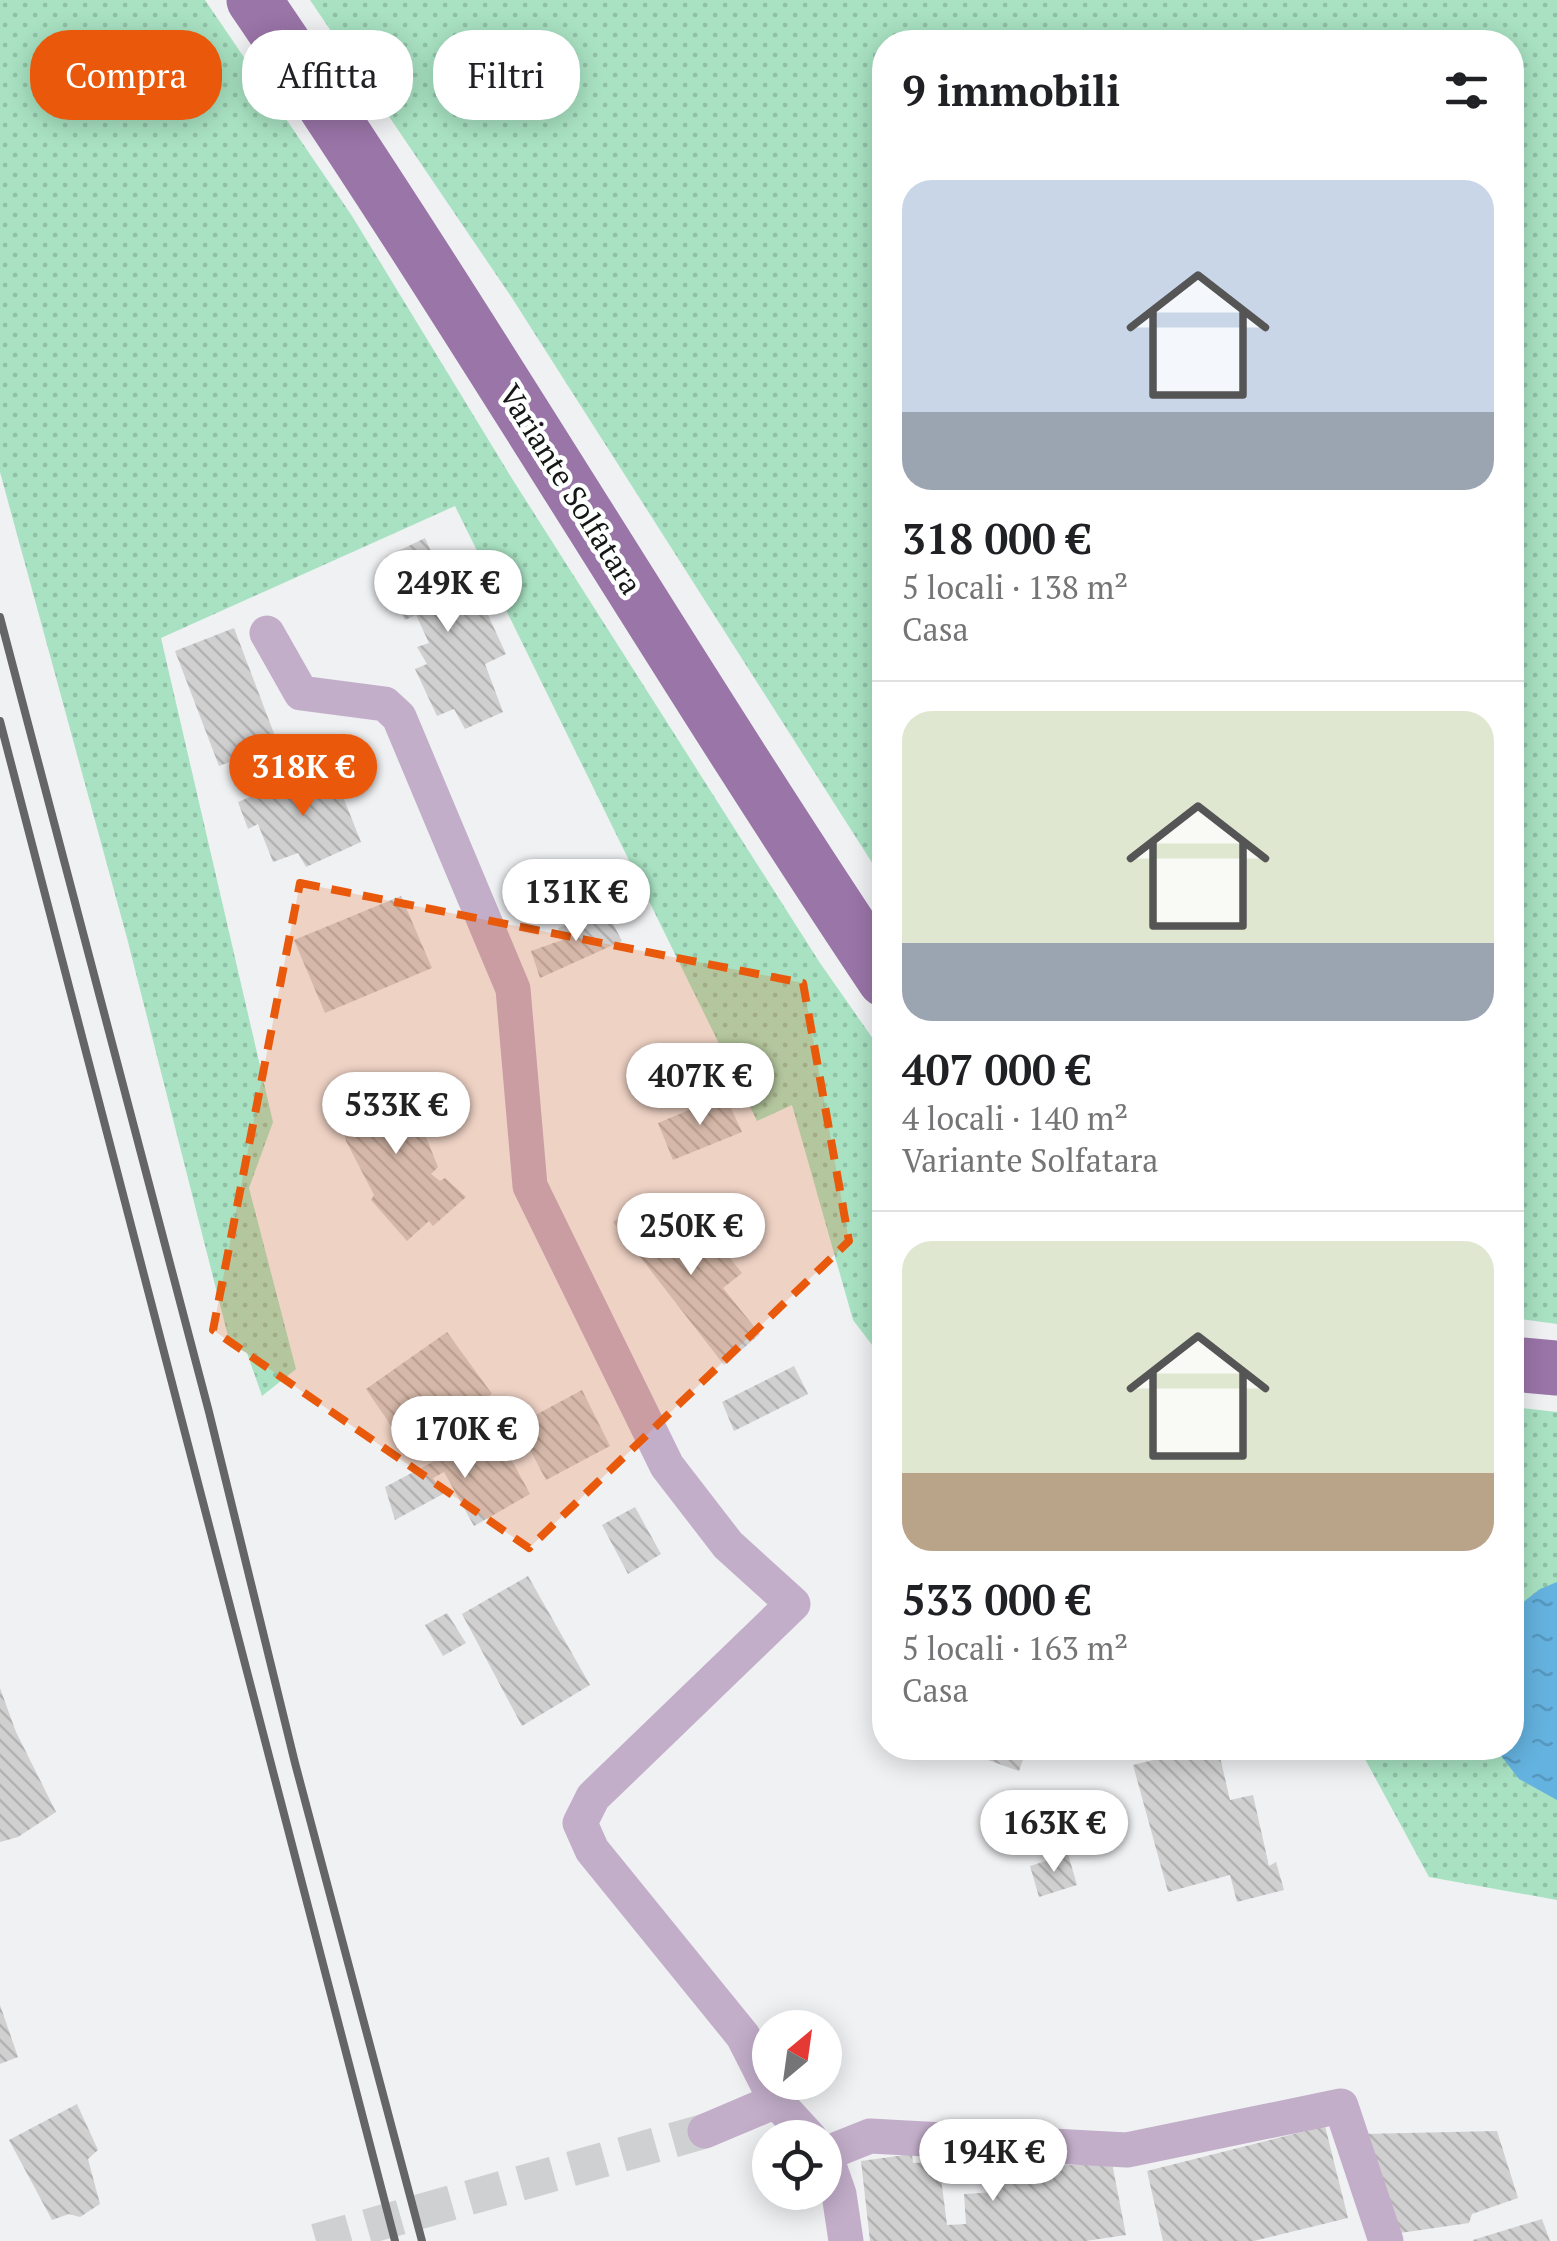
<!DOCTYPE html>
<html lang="it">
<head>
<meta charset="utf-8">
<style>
	body { margin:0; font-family:"PT Serif",serif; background:#f6f6f6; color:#202124; height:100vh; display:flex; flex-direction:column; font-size:38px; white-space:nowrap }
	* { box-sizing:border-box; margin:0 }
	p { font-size:32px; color:#757577 }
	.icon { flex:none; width:55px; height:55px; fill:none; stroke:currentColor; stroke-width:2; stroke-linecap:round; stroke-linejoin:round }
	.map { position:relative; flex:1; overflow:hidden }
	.side { position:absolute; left:872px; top:30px; width:652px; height:1730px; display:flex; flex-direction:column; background:#fff; border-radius:40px; box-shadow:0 5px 25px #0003 }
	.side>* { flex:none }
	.guide { position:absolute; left:30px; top:30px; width:692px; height:90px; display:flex; gap:20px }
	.needle { width:65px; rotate:29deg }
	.fabs { position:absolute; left:752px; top:2010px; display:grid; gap:20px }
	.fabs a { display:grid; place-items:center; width:90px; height:90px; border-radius:50%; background:#fff; box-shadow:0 5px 25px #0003; font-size:50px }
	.price { position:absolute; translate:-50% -85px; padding:0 22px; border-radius:35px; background:#fff; color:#222; font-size:32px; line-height:65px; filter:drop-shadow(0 2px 5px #0008) }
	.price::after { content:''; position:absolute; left:50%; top:60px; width:30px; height:22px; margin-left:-15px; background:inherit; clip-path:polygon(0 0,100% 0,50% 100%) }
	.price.selected { background:#ea580c; color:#fff }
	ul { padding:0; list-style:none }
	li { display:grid; align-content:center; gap:20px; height:530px; padding:0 30px }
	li+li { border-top:2px solid #e0e0e0 }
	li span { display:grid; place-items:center; height:310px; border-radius:30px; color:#555 }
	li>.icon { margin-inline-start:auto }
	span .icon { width:180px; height:180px; fill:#fffc; stroke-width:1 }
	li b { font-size:42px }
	h2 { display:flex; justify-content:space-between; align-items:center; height:120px; padding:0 30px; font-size:42px }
	.pill { padding:0 35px; border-radius:40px; background:#fff; box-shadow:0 5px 25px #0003; font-size:35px; line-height:90px }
	.pill.selected { background:#ea580c; color:#fff }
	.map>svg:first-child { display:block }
</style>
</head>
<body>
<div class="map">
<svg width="1557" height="2241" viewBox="0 0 1557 2241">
	<defs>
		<pattern id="grass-dots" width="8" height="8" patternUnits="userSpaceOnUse" patternTransform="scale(2.5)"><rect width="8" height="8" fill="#a8e2c2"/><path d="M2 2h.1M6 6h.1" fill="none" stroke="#90c1a6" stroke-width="1.8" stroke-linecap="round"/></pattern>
		<pattern id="water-ripples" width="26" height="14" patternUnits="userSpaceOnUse" patternTransform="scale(2.5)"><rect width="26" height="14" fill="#64b2df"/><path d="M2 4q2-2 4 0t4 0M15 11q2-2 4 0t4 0" fill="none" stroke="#5698bf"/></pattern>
		<pattern id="building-back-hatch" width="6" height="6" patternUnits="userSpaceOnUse" patternTransform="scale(2.5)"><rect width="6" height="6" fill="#d1d0d1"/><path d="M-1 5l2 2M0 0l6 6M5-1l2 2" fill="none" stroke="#b3b2b3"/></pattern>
	</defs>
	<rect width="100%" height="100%" fill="#f0f1f3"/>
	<!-- grass -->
	<g fill="url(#grass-dots)">
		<polygon points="0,0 205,0 352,216 511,477 820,963 885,1056 885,1362 853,1320 792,1105 757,1121 455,506 161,638 273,1122 249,1188 296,1369 262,1396 247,1353 230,1344 127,938 0,472"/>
		<polygon points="310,0 1557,0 1557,1324 1512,1318 1512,42 885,42 885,883 512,298"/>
		<polygon points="1513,1407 1557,1412 1557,1900 1429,1877 1359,1748 1512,1748"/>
	</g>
	<!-- water -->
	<polygon fill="url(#water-ripples)" points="1557,1582 1557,1800 1519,1779 1495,1748 1512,1748 1513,1610 1540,1589"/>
	<!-- building -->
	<g fill="url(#building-back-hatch)">
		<polygon points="885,79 885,108 884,108 875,82"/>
		<polygon points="425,538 446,585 470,576 506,654 485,664 503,712 465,729 454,709 437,716 415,669 427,664 417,647 429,643 416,615 405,620 385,584 396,579 386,557"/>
		<polygon points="234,628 278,744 219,766 175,651"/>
		<polygon points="332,769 361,842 306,867 298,853 273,862 258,824 248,829 238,802 307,773 310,779"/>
		<polygon points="401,896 432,968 325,1013 294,940"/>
		<polygon points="596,913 599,922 610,918 622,941 540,978 531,951 562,940 558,928"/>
		<polygon points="405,1076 413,1104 406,1106 409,1116 417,1115 438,1167 431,1174 440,1181 445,1178 466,1197 433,1226 429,1221 407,1241 371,1200 374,1195 346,1141 338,1097 365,1090 365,1085"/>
		<polygon points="725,1095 742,1132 673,1160 658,1123"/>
		<polygon points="649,1196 690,1249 710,1233 742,1273 723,1288 760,1334 724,1365 613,1222"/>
		<polygon points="447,1332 492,1394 409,1452 366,1389"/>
		<polygon points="794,1366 808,1394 734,1431 722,1402"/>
		<polygon points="582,1390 610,1446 546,1480 517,1425"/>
		<polygon points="495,1429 530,1494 474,1526 444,1472 433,1478 443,1494 395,1520 385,1487"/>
		<polygon points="635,1507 661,1554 628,1574 602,1525"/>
		<polygon points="528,1576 590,1685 522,1726 462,1614"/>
		<polygon points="447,1613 466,1643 443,1656 425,1625"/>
		<polygon points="0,1688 16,1732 56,1812 18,1837 0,1842"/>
		<polygon points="954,1748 1027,1748 1019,1771"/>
		<polygon points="1202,1748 1218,1748 1230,1800 1253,1795 1269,1866 1276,1862 1284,1890 1237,1902 1230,1875 1168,1892 1133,1765"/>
		<polygon points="1068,1854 1077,1885 1039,1897 1030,1866"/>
		<polygon points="0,2005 18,2057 0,2064"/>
		<polygon points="77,2104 98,2150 88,2159 100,2204 80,2217 69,2214 52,2220 9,2140"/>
		<polygon points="1325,2126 1348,2218 1254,2241 1163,2241 1147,2171"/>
		<polygon points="1497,2131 1518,2198 1472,2214 1469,2223 1400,2233 1362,2134"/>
		<polygon points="912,2154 913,2163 939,2162 947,2225 966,2224 964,2194 996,2192 993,2169 1112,2163 1126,2235 1086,2241 870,2241 861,2161"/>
		<polygon points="1542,2219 1550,2241 1473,2241 1473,2240"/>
	</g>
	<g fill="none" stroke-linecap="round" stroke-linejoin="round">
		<!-- minor-tunnel -->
		<polyline stroke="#cfd0d2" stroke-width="35" stroke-dasharray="35 18" stroke-linecap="butt" points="316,2241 705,2131"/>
		<!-- minor -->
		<g stroke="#c3aeca" stroke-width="35">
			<polyline points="267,633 301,693 385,704 399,717 513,989 530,1186 667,1466 728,1545 793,1604 593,1797 580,1823 592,1850 743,2036 776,2101 810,2138"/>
			<polyline points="705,2131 776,2101"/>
			<polyline points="846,2241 839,2194 825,2154 870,2136 1127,2150 1341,2106 1386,2241"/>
		</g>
		<!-- primary -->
		<g stroke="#9a75a8" stroke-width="55">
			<path d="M254,0C473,321 669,657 885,980"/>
			<polyline points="1512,1364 1557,1368"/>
		</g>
		<!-- rail -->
		<g stroke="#656567" stroke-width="8">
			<polyline points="0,617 209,1412 295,1763 422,2241"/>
			<polyline points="0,721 395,2241"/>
		</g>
	</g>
	<!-- marked area -->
	<path fill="#e8590c" fill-opacity="0.2" stroke="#e8590c" stroke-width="8" stroke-dasharray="20 12" stroke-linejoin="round" d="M300,883L803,983L849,1241L529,1548L213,1330Z"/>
	<g text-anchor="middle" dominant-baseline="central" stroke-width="9" stroke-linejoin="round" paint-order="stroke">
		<!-- street labels -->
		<g font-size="30" fill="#161617" stroke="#feffff">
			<text transform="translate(571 489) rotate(58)">Variante Solfatara</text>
		</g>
	</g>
</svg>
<div class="fabs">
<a><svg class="needle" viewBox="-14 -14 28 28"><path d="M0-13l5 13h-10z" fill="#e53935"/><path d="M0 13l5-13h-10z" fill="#757577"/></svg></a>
<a><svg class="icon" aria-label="locate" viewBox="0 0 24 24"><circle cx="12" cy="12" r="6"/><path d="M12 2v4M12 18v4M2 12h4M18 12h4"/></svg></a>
</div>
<b class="price" style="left:448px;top:635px">249K €</b>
<b class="price selected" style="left:303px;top:819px">318K €</b>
<b class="price" style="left:576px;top:944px">131K €</b>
<b class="price" style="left:700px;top:1128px">407K €</b>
<b class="price" style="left:396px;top:1157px">533K €</b>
<b class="price" style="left:691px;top:1278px">250K €</b>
<b class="price" style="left:465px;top:1481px">170K €</b>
<b class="price" style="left:1054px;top:1875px">163K €</b>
<b class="price" style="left:993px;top:2204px">194K €</b>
<div class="guide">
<a class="pill selected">Compra</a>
<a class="pill">Affitta</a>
<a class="pill">Filtri</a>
</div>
<section class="side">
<h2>9 immobili<svg class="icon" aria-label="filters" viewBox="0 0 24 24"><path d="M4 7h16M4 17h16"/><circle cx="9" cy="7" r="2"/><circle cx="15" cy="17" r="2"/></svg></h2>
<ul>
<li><span style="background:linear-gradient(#c9d6e8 75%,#9aa5b1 0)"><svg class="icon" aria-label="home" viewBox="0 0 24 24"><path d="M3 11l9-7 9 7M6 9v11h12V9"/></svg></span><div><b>318 000 €</b><p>5 locali · 138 m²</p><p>Casa</p></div></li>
<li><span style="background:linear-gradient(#dfe7d0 75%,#9aa5b1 0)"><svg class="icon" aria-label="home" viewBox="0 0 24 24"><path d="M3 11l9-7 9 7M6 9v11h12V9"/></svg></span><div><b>407 000 €</b><p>4 locali · 140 m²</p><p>Variante Solfatara</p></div></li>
<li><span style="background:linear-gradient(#dfe7d0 75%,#b9a48a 0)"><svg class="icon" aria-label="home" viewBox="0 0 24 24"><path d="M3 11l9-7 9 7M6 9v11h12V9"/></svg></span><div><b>533 000 €</b><p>5 locali · 163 m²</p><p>Casa</p></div></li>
</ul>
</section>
</div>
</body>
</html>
